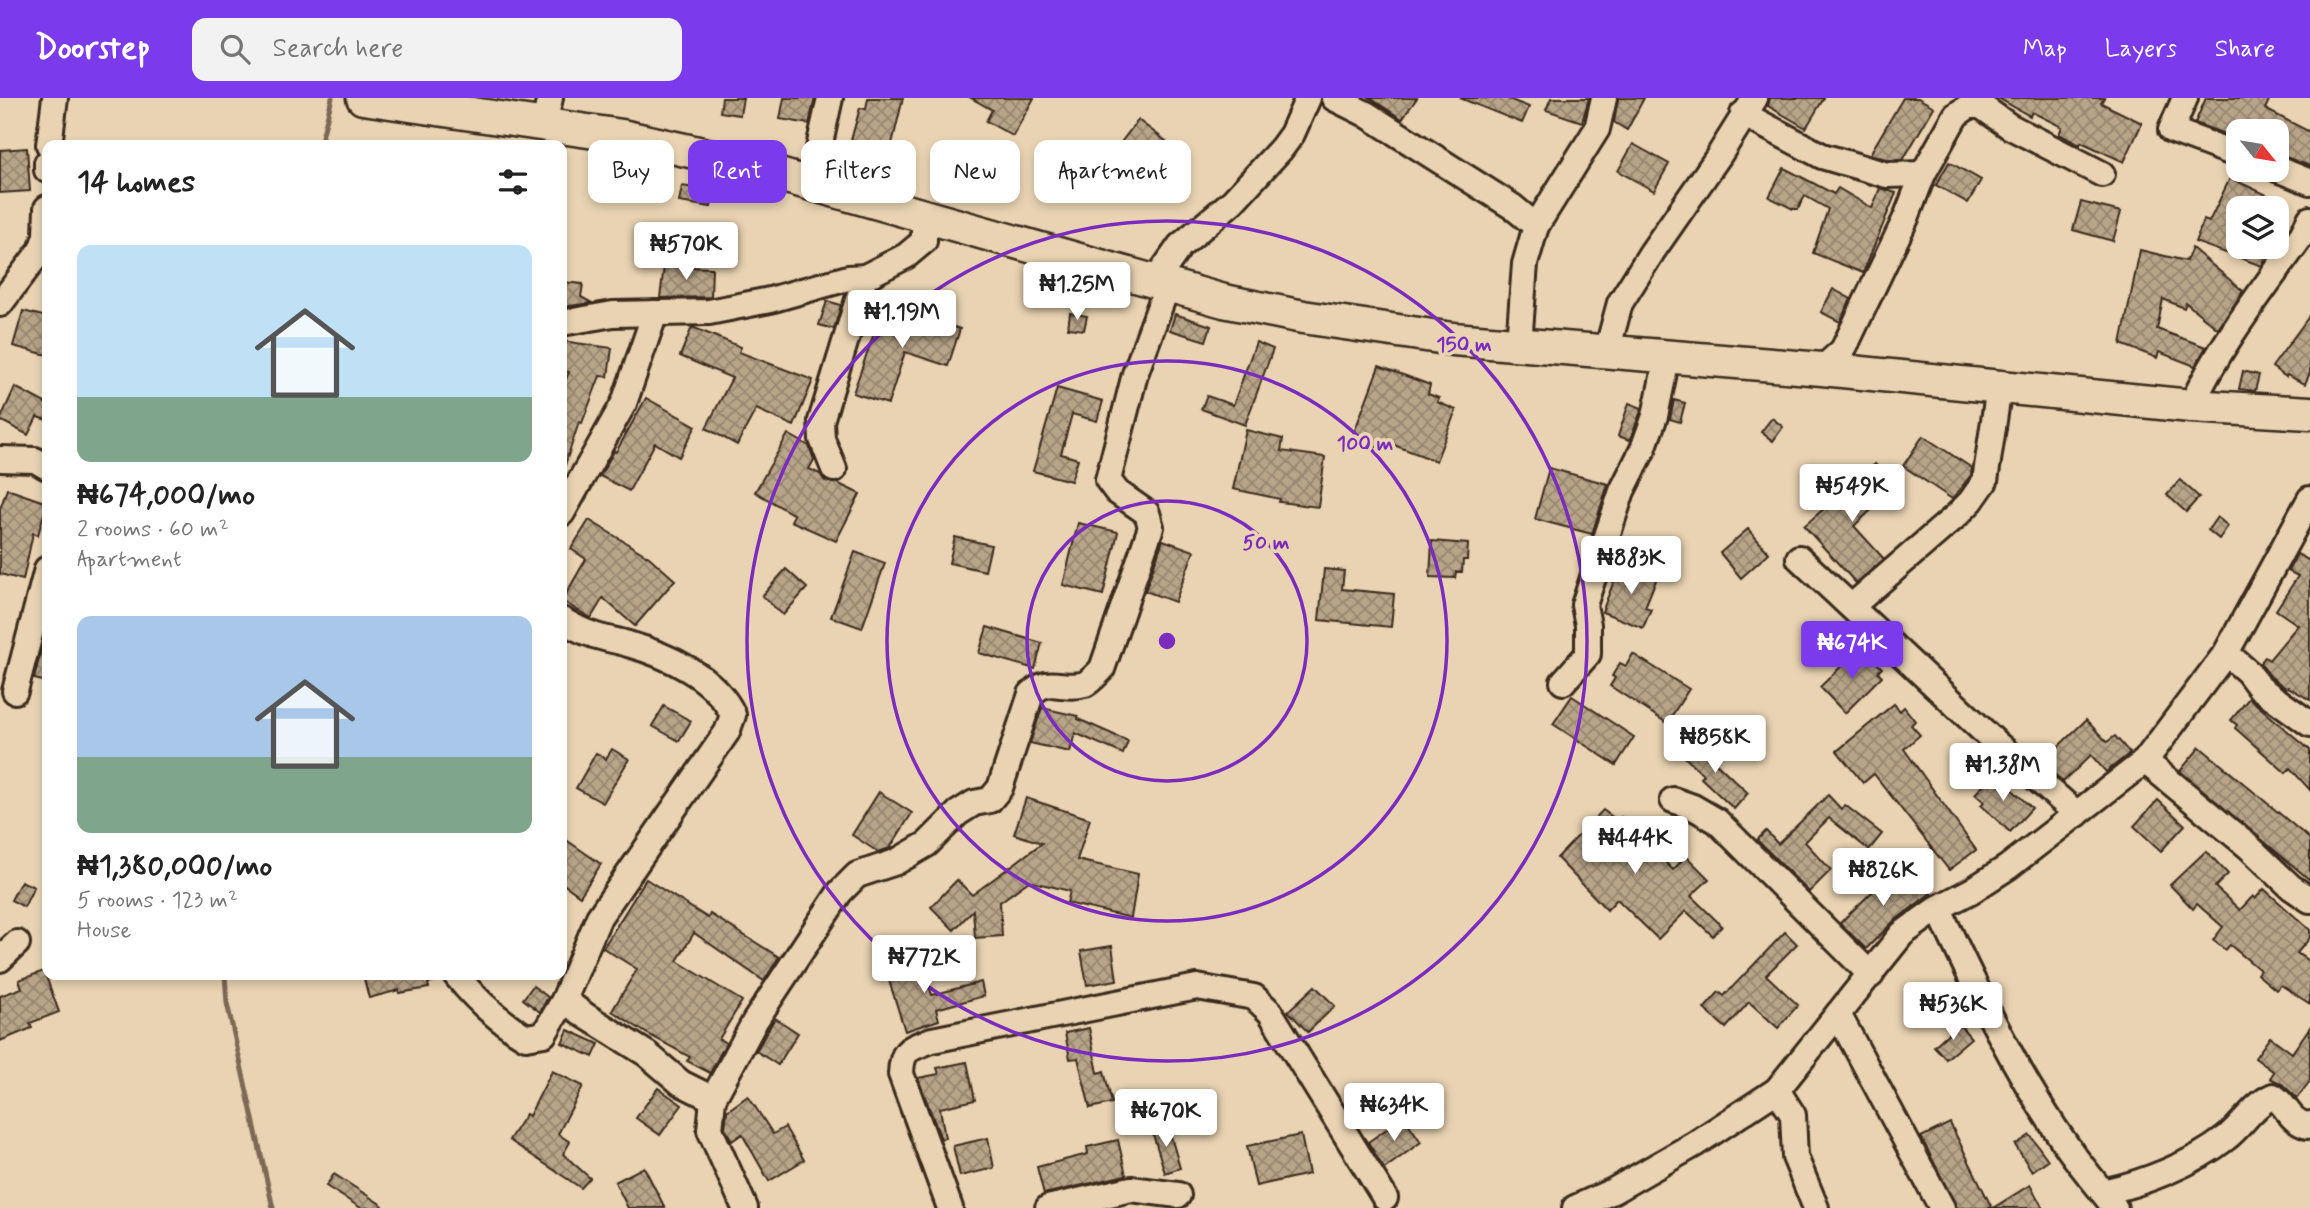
<!DOCTYPE html>
<html lang="en">
<head>
<meta charset="utf-8">
<style>
	body { margin:0; font-family:Mynerve,sans-serif; background:#f2f2f2; color:#222; height:100vh; display:flex; flex-direction:column; font-size:26px; white-space:nowrap }
	* { box-sizing:border-box; margin:0 }
	p { font-size:23px; color:#767676 }
	.icon { flex:none; width:38px; height:38px; fill:none; stroke:currentColor; stroke-width:2; stroke-linecap:round; stroke-linejoin:round }
	.map { position:relative; flex:1; overflow:hidden }
	.drawer { position:absolute; left:42px; top:42px; width:525px; height:840px; display:flex; flex-direction:column; background:#fff; border-radius:14px; box-shadow:0 4px 10px #0003 }
	.drawer>* { flex:none }
	.hud { position:absolute; left:588px; top:42px; width:665px; height:63px; display:flex; gap:14px }
	.needle { width:46px; rotate:120deg }
	.buttons { position:absolute; left:2226px; top:21px; display:grid; gap:14px }
	.buttons a { display:grid; place-items:center; width:63px; height:63px; border-radius:14px; background:#fff; box-shadow:0 4px 10px #0003; font-size:35px }
	.price { position:absolute; translate:-50% -60px; padding:0 16px; border-radius:7px; background:#fff; color:#222; font-size:23px; line-height:46px; filter:drop-shadow(0 2px 4px #0008) }
	.price::after { content:''; position:absolute; left:50%; top:42px; width:21px; height:16px; margin-left:-10px; background:inherit; clip-path:polygon(0 0,100% 0,50% 100%) }
	.price.current { background:#7c3aed; color:#fff }
	ul { padding:0; list-style:none }
	li { display:grid; align-content:center; gap:14px; height:371px; padding:0 35px }
	li span { display:grid; place-items:center; height:217px; border-radius:14px; color:#555 }
	li>.icon { margin-inline-start:auto }
	span .icon { width:126px; height:126px; fill:#fffc; stroke-width:1 }
	li b { font-size:30px }
	h2 { display:flex; justify-content:space-between; align-items:center; height:84px; padding:0 35px; font-size:30px }
	.tag { padding:0 24px; border-radius:14px; background:#fff; box-shadow:0 4px 10px #0003; font-size:24px; line-height:63px }
	.tag.current { background:#7c3aed; color:#fff }
	header { display:flex; align-items:center; gap:42px; box-sizing:border-box; height:98px; padding:0 35px; background:#7c3aed; color:#fff }
	header strong { font-size:33px }
	nav { display:flex; gap:38px; margin-inline-start:auto; font-size:24px }
	.search { width:490px; height:63px; background:#f2f2f2; display:flex; align-items:center; gap:18px; box-sizing:border-box; padding:0 24px; border-radius:14px; color:#767676; font-size:26px }
	.map>svg:first-child { display:block }
</style>
</head>
<body>
<header>
<strong>Doorstep</strong>
<div class="search"><svg class="icon" aria-label="search" viewBox="0 0 24 24"><circle cx="10" cy="10" r="6"/><path d="M15 15l6 6"/></svg>Search here</div>
<nav><a>Map</a><a>Layers</a><a>Share</a></nav>
</header>
<div class="map">
<svg width="2310" height="1110" viewBox="0 0 2310 1110">
	<defs>
		<pattern id="building-cross-hatch" width="8" height="8" patternUnits="userSpaceOnUse" patternTransform="scale(1.75)"><rect width="8" height="8" fill="#b8a488"/><path d="M0 0l8 8M0 8l8-8" fill="none" stroke="#97866f"/></pattern>
	</defs>
	<rect width="100%" height="100%" fill="#e9d3b2"/>
	<filter id="ink" filterUnits="userSpaceOnUse"><feTurbulence type="fractalNoise" baseFrequency=".0143" numOctaves="2"/><feDisplacementMap in="SourceGraphic" scale="14" xChannelSelector="R" yChannelSelector="G"/><feConvolveMatrix kernelMatrix="1 2 1 2 8 2 1 2 1" color-interpolation-filters="sRGB"/></filter>
	<g filter="url(#ink)">
		<g fill="none" stroke-linecap="round" stroke-linejoin="round">
			<!-- stream -->
			<g stroke="#7b6754" stroke-width="5">
				<polyline points="320,47 332,0"/>
				<polyline points="225,877 227,905 273,1110"/>
			</g>
		</g>
		<!-- building -->
		<g fill="url(#building-cross-hatch)" stroke="#3b2a1e" stroke-width="2">
			<polygon points="722,0 743,0 740,17 720,14"/>
			<polygon points="784,0 815,0 809,26 780,21"/>
			<polygon points="868,0 903,0 886,71 848,53 860,10 866,11"/>
			<polygon points="971,0 1034,0 1013,38 986,23 992,12"/>
			<polygon points="1370,0 1417,0 1402,21"/>
			<polygon points="1460,0 1506,0 1529,9 1522,25"/>
			<polygon points="1551,0 1589,0 1582,24 1546,12"/>
			<polygon points="1618,0 1644,0 1627,32 1614,24"/>
			<polygon points="1770,0 1824,0 1806,30 1768,8"/>
			<polygon points="1903,0 1918,0 1934,9 1903,62 1889,62 1873,57 1870,56"/>
			<polygon points="1998,0 2104,0 2101,5 2142,25 2124,64 2081,44 2080,47 2059,36 2062,29 2032,14 2030,18"/>
			<polygon points="2206,0 2270,0 2265,11 2310,34 2310,68 2277,56 2277,33 2238,33 2238,41 2195,25"/>
			<polygon points="1138,22 1166,43 1128,94 1100,72"/>
			<polygon points="1633,46 1669,66 1654,93 1618,73"/>
			<polygon points="27,50 30,93 0,95 0,52"/>
			<polygon points="1949,64 1981,82 1968,105 1936,87"/>
			<polygon points="1784,70 1834,96 1838,90 1872,110 1880,90 1896,95 1863,175 1813,155 1828,111 1805,98 1798,111 1793,111 1769,99"/>
			<polygon points="997,71 1010,78 1002,93 989,86"/>
			<polygon points="2230,80 2267,97 2260,110 2238,110 2238,149 2269,149 2262,168 2195,144 2204,122 2209,124"/>
			<polygon points="682,88 714,93 711,109 679,104"/>
			<polygon points="2081,104 2121,114 2113,143 2073,132"/>
			<polygon points="2192,150 2243,193 2218,231 2186,205 2184,210 2163,201 2157,231 2206,249 2195,268 2159,254 2157,260 2121,246 2140,152 2186,163"/>
			<polygon points="664,168 712,170 711,199 660,200"/>
			<polygon points="562,184 583,186 581,199 592,205 562,209"/>
			<polygon points="1833,191 1851,201 1840,224 1821,214"/>
			<polygon points="827,203 841,207 834,231 819,227"/>
			<polygon points="884,207 960,231 948,268 905,254 888,306 853,295"/>
			<polygon points="23,213 47,219 47,257 13,248"/>
			<polygon points="1070,215 1087,218 1084,232 1068,230"/>
			<polygon points="1175,216 1211,228 1206,243 1170,232"/>
			<polygon points="2310,217 2310,275 2305,286 2287,277 2286,279 2272,269"/>
			<polygon points="692,229 741,249 739,254 813,282 794,328 756,311 737,347 706,330 732,280 680,258"/>
			<polygon points="562,243 612,250 608,279 600,278 582,325 579,324 565,367 562,367 562,291 569,274 562,273"/>
			<polygon points="1256,244 1273,251 1245,327 1201,311 1207,298 1233,307"/>
			<polygon points="1379,268 1430,287 1428,296 1439,300 1437,304 1456,312 1436,363 1391,346 1388,353 1352,340"/>
			<polygon points="2243,273 2259,277 2255,293 2239,291"/>
			<polygon points="15,289 47,306 47,322 37,319 28,337 0,322"/>
			<polygon points="1057,290 1103,303 1097,323 1072,316 1061,356 1078,361 1071,383 1033,373"/>
			<polygon points="646,300 696,328 679,359 655,345 629,393 600,378 614,353 616,354"/>
			<polygon points="1674,302 1685,305 1680,324 1670,321"/>
			<polygon points="1629,305 1642,310 1630,342 1618,338"/>
			<polygon points="1772,320 1783,329 1773,343 1761,334"/>
			<polygon points="1246,332 1283,341 1281,353 1325,359 1318,409 1279,404 1280,401 1233,391"/>
			<polygon points="788,336 809,348 814,362 809,371 820,376 825,383 837,385 860,396 836,443 791,423 794,417 755,394"/>
			<polygon points="1923,338 1972,370 1971,377 1952,401 1903,368"/>
			<polygon points="1875,366 1896,389 1854,428 1884,461 1856,485 1804,428"/>
			<polygon points="1549,370 1608,386 1592,436 1535,421"/>
			<polygon points="2180,382 2199,399 2186,414 2167,397"/>
			<polygon points="7,391 47,405 38,437 33,435 23,482 0,476 0,411"/>
			<polygon points="2217,419 2228,428 2219,441 2208,432"/>
			<polygon points="589,422 649,459 675,482 635,528 603,500 591,520 562,503 586,461 571,451"/>
			<polygon points="1078,425 1118,434 1103,497 1063,487"/>
			<polygon points="1748,431 1769,455 1741,480 1720,455"/>
			<polygon points="955,439 991,447 985,473 949,465"/>
			<polygon points="1163,442 1194,453 1175,504 1145,493"/>
			<polygon points="1432,443 1468,446 1467,462 1463,462 1462,474 1456,474 1455,480 1430,479"/>
			<polygon points="855,454 885,465 862,530 831,519"/>
			<polygon points="2297,456 2308,462 2310,460 2310,602 2288,589 2286,590 2271,579 2260,565 2265,559 2269,562 2298,527 2276,512 2298,478 2288,473"/>
			<polygon points="1627,465 1658,477 1645,509 1651,511 1643,530 1602,514 1617,475 1622,477"/>
			<polygon points="786,471 807,490 783,517 762,498"/>
			<polygon points="1324,471 1344,473 1342,491 1394,496 1391,529 1319,522"/>
			<polygon points="987,529 1042,545 1035,571 979,555"/>
			<polygon points="44,540 47,541 47,584 34,581"/>
			<polygon points="1858,552 1867,561 1870,558 1882,570 1878,574 1882,578 1845,615 1820,589"/>
			<polygon points="1633,556 1689,591 1667,625 1610,588 1615,580 1612,578 1620,565 1626,568"/>
			<polygon points="1572,598 1634,639 1616,667 1553,626"/>
			<polygon points="2249,600 2310,652 2310,692 2290,670 2286,675 2235,630 2237,627 2231,622"/>
			<polygon points="1894,606 1900,613 1904,609 1915,623 1911,627 1920,637 1904,651 1976,752 1949,772 1874,676 1863,685 1837,653"/>
			<polygon points="664,608 691,623 679,643 652,628"/>
			<polygon points="1042,610 1078,618 1078,621 1128,643 1123,656 1075,635 1070,654 1030,645"/>
			<polygon points="2086,622 2107,644 2115,638 2130,655 2106,674 2091,657 2063,684 2042,664"/>
			<polygon points="1692,642 1748,695 1734,711 1701,680 1704,677 1680,655"/>
			<polygon points="2200,649 2310,741 2310,782 2180,673"/>
			<polygon points="612,651 629,661 603,705 576,690 596,655 606,661"/>
			<polygon points="1994,675 2032,710 2010,734 1981,707 1984,704 1975,696"/>
			<polygon points="879,694 912,715 890,750 878,754 852,737"/>
			<polygon points="1828,697 1841,711 1845,707 1882,736 1869,752 1829,720 1805,744 1831,772 1809,794 1757,742 1766,733 1778,746"/>
			<polygon points="1026,700 1090,721 1077,762 1138,776 1131,820 1067,805 1070,793 1029,783 1000,804 1002,838 975,840 973,812 954,832 931,809 957,782 972,797 1042,745 1014,736"/>
			<polygon points="2158,702 2185,727 2161,753 2134,728"/>
			<polygon points="1603,712 1618,723 1621,719 1673,772 1686,758 1709,781 1691,798 1722,828 1713,838 1686,813 1658,841 1617,801 1607,812 1557,760"/>
			<polygon points="562,739 601,766 580,798 562,785"/>
			<polygon points="2206,753 2228,776 2215,789 2240,812 2253,798 2255,801 2264,791 2310,832 2310,840 2297,855 2310,864 2310,906 2281,887 2276,892 2257,876 2260,872 2230,847 2225,852 2213,842 2223,829 2197,806 2193,811 2170,787"/>
			<polygon points="1896,772 1911,792 1921,784 1931,795 1893,824 1866,851 1840,825 1873,793 1872,791"/>
			<polygon points="646,781 708,820 710,816 779,859 764,883 694,835 677,863 742,903 719,941 726,945 710,975 687,963 690,959 646,935 612,913 637,871 603,850"/>
			<polygon points="21,783 34,789 24,809 11,802"/>
			<polygon points="1785,834 1797,846 1766,877 1798,907 1778,930 1749,904 1726,930 1704,911 1719,894 1724,898"/>
			<polygon points="1112,848 1117,882 1087,887 1081,853"/>
			<polygon points="921,862 932,897 981,884 984,898 936,911 939,922 905,933 886,873"/>
			<polygon points="44,873 59,914 30,925 32,930 0,943 0,898 22,890 19,882"/>
			<polygon points="363,877 438,877 439,882 428,885 429,890 399,895 399,892 369,900"/>
			<polygon points="533,888 548,899 540,914 523,901"/>
			<polygon points="1315,888 1335,908 1308,934 1288,913"/>
			<polygon points="775,920 798,935 778,967 756,953"/>
			<polygon points="1959,926 1971,940 1946,961 1934,948"/>
			<polygon points="2310,929 2310,983 2297,1000 2282,986 2270,980 2274,974 2255,960 2270,939 2292,955"/>
			<polygon points="1089,930 1098,975 1104,973 1112,1005 1090,1010 1078,960 1070,961 1065,935"/>
			<polygon points="568,932 599,946 593,959 562,945"/>
			<polygon points="967,964 975,1002 940,1010 945,1040 941,1041 918,980 939,976 937,970"/>
			<polygon points="552,973 583,988 558,1036 570,1044 563,1056 590,1080 581,1090 509,1042 526,1016 529,1018"/>
			<polygon points="658,990 682,1007 660,1037 636,1020"/>
			<polygon points="748,998 773,1036 785,1029 804,1062 769,1083 742,1036 732,1043 725,1030 727,1013"/>
			<polygon points="1404,1019 1421,1044 1384,1071 1368,1044"/>
			<polygon points="1950,1025 1992,1110 1957,1110 1921,1039"/>
			<polygon points="1168,1028 1180,1070 1165,1075 1152,1033"/>
			<polygon points="1301,1037 1309,1076 1256,1088 1247,1048"/>
			<polygon points="2030,1037 2048,1062 2032,1073 2015,1047"/>
			<polygon points="988,1040 994,1070 960,1078 953,1048"/>
			<polygon points="1118,1042 1126,1077 1044,1096 1037,1069 1088,1056 1087,1049"/>
			<polygon points="644,1069 665,1110 628,1110 615,1084"/>
			<polygon points="334,1076 382,1107 380,1110 361,1110 326,1088"/>
			<polygon points="2030,1087 2043,1110 1993,1110"/>
		</g>
		<g fill="none" stroke-linecap="round" stroke-linejoin="round">
			<defs>
				<g id="minor">
					<polyline points="1334,0 1366,16 1513,109 1536,128 1525,166 1519,246"/>
					<polyline points="2185,0 2171,32 2238,57"/>
					<polyline points="1743,16 1822,58 1887,77 1923,76"/>
					<polyline points="544,25 550,0"/>
					<polyline points="49,47 55,0"/>
					<polyline points="47,65 47,72"/>
					<polyline points="2277,71 2310,84"/>
					<polyline points="811,86 830,0"/>
					<polyline points="1536,128 1597,31 1604,0"/>
					<polyline points="1156,182 1180,148 1233,103 1281,51 1292,36 1308,0"/>
					<polyline points="0,206 41,152 46,138 47,110"/>
					<polyline points="562,225 613,216 709,214 770,202 848,180 865,179 906,158 924,143 924,120"/>
					<polyline points="1607,253 1620,205 1652,154 1718,59 1755,0"/>
					<polyline points="1822,271 1843,252 1906,120 1923,76 1956,17 1969,8 1981,8 2009,28 2102,76"/>
					<path d="M2191,308C2220,246 2263,192 2302,137L2310,121"/>
					<polyline points="0,361 35,362 47,369"/>
					<polyline points="834,371 822,341 821,323 865,179"/>
					<polyline points="562,415 624,305 655,215"/>
					<polyline points="1799,460 1996,645 2077,716"/>
					<polyline points="1852,508 1956,418 1971,403 1985,383 1999,289"/>
					<path d="M562,522C571,527 581,533 591,536C603,541 616,542 628,546C667,557 716,579 733,617L727,634L599,819L564,902L586,918L647,956L681,985L713,1001"/>
					<polyline points="2226,555 2248,574 2260,590 2310,626"/>
					<polyline points="1563,584 1588,556 1588,527 1584,507 1622,393 1643,351 1655,318 1667,260"/>
					<polyline points="15,593 47,471"/>
					<polyline points="2145,663 2249,749 2291,789 2310,802"/>
					<polyline points="1673,702 1693,709 1717,723 1871,877"/>
					<path d="M1938,810C1977,893 2016,976 2069,1051C2083,1071 2100,1090 2115,1110"/>
					<polyline points="0,861 17,845"/>
					<path d="M456,877C475,901 499,923 526,939L544,936L564,902"/>
					<polyline points="1838,916 1942,1110"/>
					<polyline points="1777,992 1793,1017 1795,1059 1816,1110"/>
					<path d="M2103,1094C2144,1085 2193,1066 2226,1040C2242,1028 2254,1006 2273,998C2288,1008 2287,1021 2307,1028L2310,1026"/>
					<path d="M745,1110L710,1032L713,1001L755,923L840,794L857,777L896,764L927,746L958,715L974,705L990,702L1000,690L1031,596C1050,577 1062,593 1085,586C1091,583 1097,576 1102,571L1151,429L1147,415L1117,394L1108,382L1135,276L1168,186"/>
					<path d="M950,1110L901,976C902,950 909,951 932,942L1197,889L1254,899L1270,914L1385,1100"/>
					<polyline points="1048,1110 1131,1091 1178,1097"/>
					<polyline points="1575,1110 1613,1093 1695,1046 1777,992 1902,836 1938,810 1971,793 2008,769 2145,663 2226,555 2310,401"/>
				</g>
				<polyline id="major" points="363,0 622,38 712,58 1224,203 1303,219 1453,241 1822,271 2191,308 2310,315"/>
			</defs>
			<!-- minor casing -->
			<use href="#minor" stroke="#3b2a1e" stroke-width="30"/>
			<!-- major casing -->
			<use href="#major" stroke="#3b2a1e" stroke-width="37"/>
			<!-- minor -->
			<use href="#minor" stroke="#e9d3b2" stroke-width="24"/>
			<!-- major -->
			<use href="#major" stroke="#e9d3b2" stroke-width="32"/>
		</g>
	</g>
	<!-- distance rings -->
	<g fill="none" stroke="#7b2cbf" stroke-width="3.5">
		<circle cx="1167" cy="543" r="140"/>
		<circle cx="1167" cy="543" r="280"/>
		<circle cx="1167" cy="543" r="420"/>
	</g>
	<circle cx="1167" cy="543" r="10" fill="#7b2cbf" stroke="#e9d3b2" stroke-width="3.5"/>
	<g font-size="21" text-anchor="middle" font-weight="bold" fill="#7b2cbf" stroke="#e9d3b2" stroke-width="7" stroke-linejoin="round" paint-order="stroke">
		<text x="1464" y="253">150 m</text>
		<text x="1365" y="352">100 m</text>
		<text x="1266" y="451">50 m</text>
	</g>
</svg>
<div class="buttons">
<a><svg class="needle" viewBox="-14 -14 28 28"><path d="M0-13l5 13h-10z" fill="#e53935"/><path d="M0 13l5-13h-10z" fill="#767676"/></svg></a>
<a><svg class="icon" aria-label="layers" viewBox="0 0 24 24"><path d="M12 4l9 5-9 5-9-5zM3 14l9 5 9-5"/></svg></a>
</div>
<b class="price" style="left:686px;top:184px">₦570K</b>
<b class="price" style="left:1077px;top:224px">₦1.25M</b>
<b class="price" style="left:902px;top:252px">₦1.19M</b>
<b class="price" style="left:1852px;top:426px">₦549K</b>
<b class="price" style="left:1631px;top:498px">₦883K</b>
<b class="price current" style="left:1852px;top:583px">₦674K</b>
<b class="price" style="left:1715px;top:677px">₦858K</b>
<b class="price" style="left:2003px;top:705px">₦1.38M</b>
<b class="price" style="left:1635px;top:778px">₦444K</b>
<b class="price" style="left:1883px;top:810px">₦826K</b>
<b class="price" style="left:924px;top:897px">₦772K</b>
<b class="price" style="left:1953px;top:944px">₦536K</b>
<b class="price" style="left:1394px;top:1045px">₦634K</b>
<b class="price" style="left:1166px;top:1051px">₦670K</b>
<div class="hud">
<a class="tag">Buy</a>
<a class="tag current">Rent</a>
<a class="tag">Filters</a>
<a class="tag">New</a>
<a class="tag">Apartment</a>
</div>
<section class="drawer">
<h2>14 homes<svg class="icon" aria-label="filters" viewBox="0 0 24 24"><path d="M4 7h16M4 17h16"/><circle cx="9" cy="7" r="2"/><circle cx="15" cy="17" r="2"/></svg></h2>
<ul>
<li><span style="background:linear-gradient(#bfe0f5 70%,#7fa58c 0)"><svg class="icon" aria-label="home" viewBox="0 0 24 24"><path d="M3 11l9-7 9 7M6 9v11h12V9"/></svg></span><div><b>₦674,000/mo</b><p>2 rooms · 60 m²</p><p>Apartment</p></div></li>
<li><span style="background:linear-gradient(#a9c7e8 65%,#7fa58c 0)"><svg class="icon" aria-label="home" viewBox="0 0 24 24"><path d="M3 11l9-7 9 7M6 9v11h12V9"/></svg></span><div><b>₦1,380,000/mo</b><p>5 rooms · 123 m²</p><p>House</p></div></li>
</ul>
</section>
</div>
</body>
</html>
